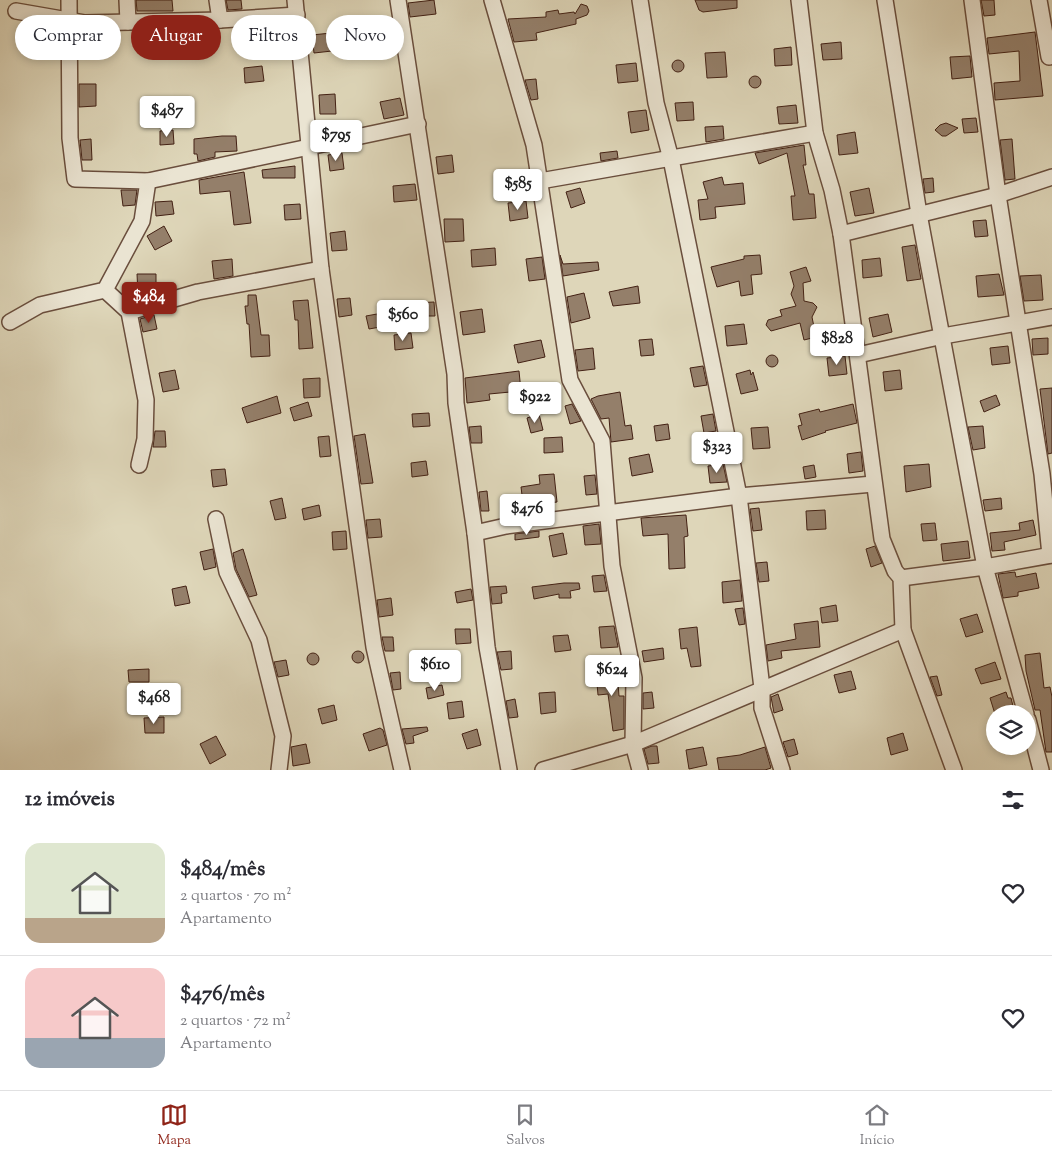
<!DOCTYPE html>
<html lang="pt">
<head>
<meta charset="utf-8">
<style>
	body { margin:0; font-family:"Sorts Mill Goudy",serif; background:#f2f2f3; color:#2b2b33; height:100vh; display:flex; flex-direction:column; font-size:19px; white-space:nowrap }
	* { box-sizing:border-box; margin:0 }
	p { font-size:16px; color:#7c7c81 }
	.icon { flex:none; width:28px; height:28px; fill:none; stroke:currentColor; stroke-width:2; stroke-linecap:round; stroke-linejoin:round }
	.map { position:relative; height:770px; overflow:hidden }
	.details { display:flex; flex-direction:column; background:#fff; flex:1 }
	.details>* { flex:none }
	.banner { position:absolute; left:15px; top:15px; width:500px; height:45px; display:flex; gap:10px }
	.tools { position:absolute; left:986px; top:705px; display:grid; gap:10px }
	.tools a { display:grid; place-items:center; width:50px; height:50px; border-radius:50%; background:#fff; box-shadow:0 2px 8px #0003; font-size:25px }
	.price { position:absolute; translate:-50% -42px; padding:0 11px; border-radius:5px; background:#fff; color:#222; font-size:16px; line-height:32px; filter:drop-shadow(0 1px 2px #0008) }
	.price::after { content:''; position:absolute; left:50%; top:30px; width:15px; height:11px; margin-left:-8px; background:inherit; clip-path:polygon(0 0,100% 0,50% 100%) }
	.price.selected { background:#8f2418; color:#fff }
	ul { padding:0; list-style:none }
	li { display:flex; align-items:center; gap:15px; height:125px; padding:0 25px }
	li+li { border-top:1px solid #e1e1e2 }
	li span { display:grid; place-items:center; flex:none; width:140px; height:100px; border-radius:15px; color:#555 }
	li>.icon { margin-inline-start:auto }
	span .icon { width:60px; height:60px; fill:#fffc; stroke-width:1 }
	li b { font-size:21px }
	h2 { display:flex; justify-content:space-between; align-items:center; height:60px; padding:0 25px; font-size:21px }
	.pill { padding:0 18px; border-radius:22px; background:#fff; box-shadow:0 2px 8px #0003; font-size:18px; line-height:45px }
	.pill.selected { background:#8f2418; color:#fff }
	.dock { display:flex; justify-content:space-around; align-items:center; height:70px; border-top:1px solid #e1e1e2; background:#fff; font-size:14px; color:#7c7c81 }
	.dock a { display:grid; justify-items:center; gap:2px }
	.dock .selected { color:#8f2418 }
	.map>svg:first-child { display:block }
</style>
</head>
<body>
<div class="map">
<svg width="1052" height="770" viewBox="0 0 1052 770">
	<rect width="100%" height="100%" fill="#ded6b9"/>
	<filter id="stains"><feTurbulence type="fractalNoise" baseFrequency=".004" numOctaves="4"/><feColorMatrix values="0 0 0 0 .2 0 0 0 0 .09 0 0 0 0 .02 0 0 0 .5 -.17"/></filter>
	<radialGradient id="worn" r=".72"><stop offset=".6" stop-color="#630" stop-opacity="0"/><stop offset="1" stop-color="#630" stop-opacity=".3"/></radialGradient>
	<!-- building -->
	<g fill="#947f6a" stroke="#432114">
		<polygon points="136,0 172,0 173,11 137,11"/>
		<polygon points="226,0 241,0 242,9 228,10"/>
		<polygon points="434,0 436,14 410,17 408,3"/>
		<polygon points="695,0 737,0 737,8 703,12 699,10"/>
		<polygon points="981,0 994,0 995,15 984,16"/>
		<polygon points="581,4 587,6 589,11 587,15 576,19 576,24 536,33 537,40 514,42 508,19 546,17 546,12 558,10 559,14 574,12 575,14"/>
		<polygon points="189,30 207,30 208,42 189,43"/>
		<polygon points="1035,32 1043,96 995,100 994,83 1020,81 1019,51 989,54 987,38"/>
		<polygon points="331,33 332,51 314,53 312,35"/>
		<polygon points="79,36 88,36 92,49 79,50"/>
		<polygon points="841,42 842,59 823,60 821,44"/>
		<polygon points="791,47 792,65 775,66 774,49"/>
		<polygon points="725,52 727,77 707,78 705,53"/>
		<polygon points="970,56 972,77 952,79 950,57"/>
		<circle cx="678" cy="66" r="6"/>
		<polygon points="636,63 638,81 618,83 616,65"/>
		<polygon points="262,66 264,81 245,83 244,68"/>
		<circle cx="755" cy="82" r="6"/>
		<polygon points="536,79 538,99 531,100 525,80"/>
		<polygon points="79,84 96,84 96,106 79,107"/>
		<polygon points="335,94 336,114 320,114 319,95"/>
		<polygon points="400,98 404,115 384,119 380,102"/>
		<polygon points="693,102 694,120 677,121 675,103"/>
		<polygon points="796,105 798,123 779,124 777,107"/>
		<polygon points="646,110 649,130 631,133 628,112"/>
		<polygon points="153,116 166,117 165,128 152,127"/>
		<polygon points="976,118 978,132 964,133 962,119"/>
		<polygon points="946,123 958,128 946,136 942,136 935,130 940,125"/>
		<polygon points="723,126 724,139 706,142 705,127"/>
		<polygon points="173,130 174,144 160,145 160,131"/>
		<polygon points="855,132 858,153 839,155 837,135"/>
		<polygon points="222,136 236,136 237,151 215,152 215,157 198,161 197,154 194,154 194,139"/>
		<polygon points="91,139 92,160 82,160 80,140"/>
		<polygon points="1012,139 1015,179 1005,180 1000,140"/>
		<polygon points="804,145 806,165 803,165 809,194 814,194 816,218 793,220 791,196 795,196 787,153 759,164 755,153"/>
		<polygon points="617,151 618,158 601,161 600,153"/>
		<polygon points="342,153 344,169 330,171 328,155"/>
		<polygon points="452,155 454,172 438,174 436,157"/>
		<polygon points="295,166 295,178 263,178 262,170"/>
		<polygon points="244,172 251,223 234,225 230,191 200,194 199,180"/>
		<polygon points="722,177 724,185 743,183 745,204 715,207 716,218 700,220 698,200 708,199 703,182"/>
		<polygon points="933,178 934,192 925,193 923,179"/>
		<polygon points="415,184 417,200 394,202 393,186"/>
		<polygon points="580,188 585,203 571,208 566,192"/>
		<polygon points="869,188 874,213 855,216 850,192"/>
		<polygon points="121,190 137,190 135,205 123,206"/>
		<polygon points="172,201 174,214 156,216 155,202"/>
		<polygon points="526,201 528,218 510,221 508,203"/>
		<polygon points="300,204 301,219 285,220 284,205"/>
		<polygon points="444,219 463,219 464,241 445,242"/>
		<polygon points="986,220 988,236 975,237 973,221"/>
		<polygon points="164,226 172,241 155,250 147,236"/>
		<polygon points="345,231 347,250 332,251 330,233"/>
		<polygon points="915,245 921,279 907,281 902,247"/>
		<polygon points="495,248 496,265 472,267 471,250"/>
		<polygon points="560,255 563,264 598,262 599,270 563,276"/>
		<polygon points="760,255 762,274 751,275 753,294 741,296 739,281 717,287 711,267 744,259 744,256"/>
		<polygon points="542,257 545,279 529,281 526,259"/>
		<polygon points="880,258 882,276 863,278 862,260"/>
		<polygon points="232,259 233,276 214,279 212,261"/>
		<polygon points="806,267 811,281 803,283 804,301 813,303 817,307 812,317 816,337 804,340 800,323 771,331 766,325 768,320 782,316 780,310 796,306 791,294 794,286 790,272"/>
		<polygon points="137,274 156,274 156,293 138,294"/>
		<polygon points="999,274 1004,295 978,297 976,276"/>
		<polygon points="1041,275 1043,300 1024,301 1020,276"/>
		<polygon points="638,286 640,303 613,306 609,292"/>
		<polygon points="584,293 590,318 571,323 567,297"/>
		<polygon points="248,295 256,295 261,335 269,335 270,356 251,357 249,324 247,324 245,306 248,306"/>
		<polygon points="350,298 352,315 339,317 337,299"/>
		<polygon points="308,300 313,348 299,349 298,320 295,320 293,301"/>
		<polygon points="434,302 435,316 415,316 414,303"/>
		<polygon points="482,309 485,332 463,335 460,312"/>
		<polygon points="377,314 380,327 369,329 366,316"/>
		<polygon points="888,314 892,332 873,337 869,318"/>
		<polygon points="154,315 157,329 143,332 140,319"/>
		<polygon points="744,324 747,344 727,346 725,326"/>
		<polygon points="411,333 413,348 395,350 394,335"/>
		<polygon points="1048,338 1048,354 1033,355 1032,339"/>
		<polygon points="652,339 654,355 641,356 639,340"/>
		<polygon points="541,340 545,357 518,363 514,345"/>
		<polygon points="1008,346 1010,363 992,365 990,348"/>
		<polygon points="593,348 595,369 578,371 575,350"/>
		<circle cx="772" cy="361" r="6"/>
		<polygon points="845,356 847,374 829,376 827,358"/>
		<polygon points="703,366 707,385 694,387 690,368"/>
		<polygon points="175,370 179,389 163,392 159,373"/>
		<polygon points="750,370 751,375 753,372 758,390 741,394 736,374"/>
		<polygon points="900,370 902,389 885,391 883,372"/>
		<polygon points="519,371 521,391 489,394 490,400 467,403 465,378"/>
		<polygon points="320,378 320,397 304,398 303,379"/>
		<polygon points="1052,388 1052,453 1048,454 1040,389"/>
		<polygon points="620,392 625,426 631,425 633,439 611,442 609,418 601,419 591,399 598,396"/>
		<polygon points="996,395 1000,405 984,412 980,401"/>
		<polygon points="277,396 281,413 247,423 242,408"/>
		<polygon points="308,402 312,416 294,421 290,408"/>
		<polygon points="572,404 581,421 570,424 565,406"/>
		<polygon points="853,404 857,423 825,431 826,432 802,440 798,426 802,425 799,414 819,409 820,412"/>
		<polygon points="429,413 430,426 413,427 412,414"/>
		<polygon points="539,414 543,430 531,433 527,418"/>
		<polygon points="713,414 716,431 704,433 701,416"/>
		<polygon points="668,424 670,439 656,441 654,426"/>
		<polygon points="481,426 482,443 471,443 469,427"/>
		<polygon points="983,426 985,448 973,450 968,427"/>
		<polygon points="768,427 770,448 753,449 751,428"/>
		<polygon points="155,431 165,431 166,447 153,447"/>
		<polygon points="365,434 373,483 361,484 354,436"/>
		<polygon points="329,436 331,456 320,457 318,437"/>
		<polygon points="562,437 563,452 544,453 544,438"/>
		<polygon points="861,452 863,471 849,473 847,454"/>
		<polygon points="649,454 653,472 632,476 629,458"/>
		<polygon points="426,461 428,475 412,477 411,463"/>
		<polygon points="723,464 727,482 710,483 708,466"/>
		<polygon points="929,464 931,487 906,492 904,466"/>
		<polygon points="814,465 816,477 805,479 803,467"/>
		<polygon points="225,469 227,485 213,487 211,470"/>
		<polygon points="554,474 557,502 542,504 542,500 523,503 521,487 540,484 539,475"/>
		<polygon points="595,475 597,494 586,495 584,476"/>
		<polygon points="487,491 489,511 481,511 479,492"/>
		<polygon points="282,498 286,518 275,520 270,501"/>
		<polygon points="1001,498 1002,509 985,511 983,500"/>
		<polygon points="319,505 321,516 304,520 302,509"/>
		<polygon points="759,508 762,530 753,531 750,509"/>
		<polygon points="825,510 826,529 807,530 806,511"/>
		<polygon points="686,515 688,536 684,537 685,568 669,569 668,534 643,536 641,518"/>
		<polygon points="380,519 382,537 368,538 366,520"/>
		<polygon points="1033,520 1036,535 1004,542 1005,550 992,551 990,533 1020,530 1019,523"/>
		<polygon points="935,523 937,540 923,541 921,524"/>
		<polygon points="599,524 601,544 585,545 583,526"/>
		<polygon points="346,531 347,549 333,550 332,532"/>
		<polygon points="539,531 539,537 515,540 515,534"/>
		<polygon points="563,533 567,554 553,557 549,536"/>
		<polygon points="968,541 970,558 943,561 941,544"/>
		<polygon points="875,546 882,563 871,567 866,549"/>
		<polygon points="213,549 216,567 204,570 200,552"/>
		<polygon points="243,549 257,595 249,597 236,569 233,553"/>
		<polygon points="767,562 769,581 759,582 756,563"/>
		<polygon points="1015,572 1016,577 1036,573 1039,588 1018,592 1018,596 1003,598 998,574"/>
		<polygon points="604,575 607,591 594,592 592,576"/>
		<polygon points="740,580 742,601 723,603 722,582"/>
		<polygon points="564,583 579,583 580,589 570,591 571,598 559,598 559,594 534,599 532,587"/>
		<polygon points="186,586 190,603 175,606 172,589"/>
		<polygon points="506,586 507,593 501,594 502,603 492,604 490,587"/>
		<polygon points="471,589 473,600 457,603 455,592"/>
		<polygon points="391,598 393,615 379,617 377,600"/>
		<polygon points="836,605 838,621 822,623 820,608"/>
		<polygon points="743,608 745,624 739,625 735,609"/>
		<polygon points="977,614 983,632 966,637 960,619"/>
		<polygon points="818,621 820,647 781,651 782,658 768,661 766,645 796,639 794,624"/>
		<polygon points="614,626 618,647 601,648 599,627"/>
		<polygon points="697,627 701,666 691,667 687,648 681,649 679,629"/>
		<polygon points="455,629 470,629 471,643 456,644"/>
		<polygon points="568,635 571,650 555,652 553,636"/>
		<polygon points="382,637 393,637 394,651 385,651"/>
		<polygon points="663,648 664,659 644,662 642,651"/>
		<circle cx="358" cy="657" r="6"/>
		<polygon points="511,651 512,669 501,670 497,652"/>
		<circle cx="313" cy="659" r="6"/>
		<polygon points="1040,653 1044,688 1050,687 1052,697 1052,752 1046,752 1040,710 1035,710 1026,671 1025,655"/>
		<polygon points="286,660 289,675 278,677 274,662"/>
		<polygon points="995,662 1001,679 981,684 975,669"/>
		<polygon points="149,669 149,682 129,682 128,670"/>
		<polygon points="617,670 619,696 624,696 624,729 613,731 608,694 598,695 596,672"/>
		<polygon points="851,671 856,689 839,693 834,675"/>
		<polygon points="400,672 401,689 393,690 390,673"/>
		<polygon points="937,676 942,695 937,696 930,677"/>
		<polygon points="442,685 444,695 428,699 426,688"/>
		<polygon points="555,692 556,712 541,714 539,693"/>
		<polygon points="652,692 654,708 643,709 643,693"/>
		<polygon points="1006,692 1008,698 1011,698 1015,714 995,714 990,698"/>
		<polygon points="778,694 783,710 774,713 771,697"/>
		<polygon points="515,699 518,717 509,718 506,701"/>
		<polygon points="462,701 464,717 449,719 447,703"/>
		<polygon points="334,705 337,720 322,724 318,709"/>
		<polygon points="164,717 164,733 145,733 144,718"/>
		<polygon points="427,727 428,731 413,736 414,743 406,744 402,729"/>
		<polygon points="380,728 383,730 387,745 369,751 363,734"/>
		<polygon points="477,729 481,745 467,749 462,734"/>
		<polygon points="903,733 908,750 891,755 887,738"/>
		<polygon points="216,736 226,755 210,764 200,744"/>
		<polygon points="794,739 798,754 788,757 783,742"/>
		<polygon points="306,744 310,763 293,766 291,747"/>
		<polygon points="652,746 657,746 659,763 648,764 644,749"/>
		<polygon points="703,747 707,765 689,769 686,750"/>
		<polygon points="765,747 771,768 765,770 719,770 717,758 740,755"/>
	</g>
	<g fill="none" stroke-linecap="round" stroke-linejoin="round">
		<defs>
			<g id="minor">
				<polyline points="69,0 70,138 75,179 148,181 418,124"/>
				<polyline points="127,0 128,22"/>
				<polyline points="217,0 220,20"/>
				<polyline points="295,0 321,269 374,647 402,770"/>
				<polyline points="398,0 455,374 456,403 475,533 487,647 509,770"/>
				<polyline points="492,0 534,145 570,380 602,441 612,566 634,678 633,744 640,770"/>
				<polyline points="640,0 656,103 671,159 739,496 762,688 762,708 782,770"/>
				<polyline points="799,0 815,133 832,190 841,234 882,539 895,571 901,578 903,630 954,770"/>
				<polyline points="885,0 919,214 985,567 1026,714"/>
				<polyline points="972,0 998,195 1042,474 1050,555"/>
				<polyline points="1039,0 1049,57"/>
				<polyline points="16,11 85,23 220,20 297,15"/>
				<polyline points="540,181 815,133"/>
				<polyline points="841,234 998,195 1052,177"/>
				<polyline points="105,290 129,312 146,400 145,439 139,465"/>
				<polyline points="129,312 198,292 321,269"/>
				<polyline points="10,322 40,305 105,290 142,221 148,181"/>
				<polyline points="858,355 943,336 1052,317"/>
				<polyline points="216,519 227,572 259,640 283,736 279,770"/>
				<polyline points="475,533 506,526 739,496 873,484"/>
				<polyline points="901,578 985,567 1052,555"/>
				<polyline points="1028,720 1041,770"/>
				<polyline points="543,770 633,744 903,630"/>
			</g>
		</defs>
		<!-- minor casing -->
		<use href="#minor" stroke="#6a4e3d" stroke-width="18"/>
		<!-- minor -->
		<use href="#minor" stroke="#eae4d2" stroke-width="15"/>
	</g>
	<rect width="100%" height="100%" filter="url(#stains)"/>
	<rect width="100%" height="100%" fill="url(#worn)"/>
</svg>
<div class="tools">
<a><svg class="icon" aria-label="layers" viewBox="0 0 24 24"><path d="M12 4l9 5-9 5-9-5zM3 14l9 5 9-5"/></svg></a>
</div>
<b class="price" style="left:167px;top:138px">$487</b>
<b class="price" style="left:336px;top:162px">$795</b>
<b class="price" style="left:518px;top:211px">$585</b>
<b class="price selected" style="left:149px;top:324px">$484</b>
<b class="price" style="left:403px;top:342px">$560</b>
<b class="price" style="left:837px;top:366px">$828</b>
<b class="price" style="left:535px;top:424px">$922</b>
<b class="price" style="left:717px;top:474px">$323</b>
<b class="price" style="left:527px;top:536px">$476</b>
<b class="price" style="left:435px;top:692px">$610</b>
<b class="price" style="left:612px;top:697px">$624</b>
<b class="price" style="left:154px;top:725px">$468</b>
<div class="banner">
<a class="pill">Comprar</a>
<a class="pill selected">Alugar</a>
<a class="pill">Filtros</a>
<a class="pill">Novo</a>
</div>
</div>
<section class="details">
<h2>12 imóveis<svg class="icon" aria-label="filters" viewBox="0 0 24 24"><path d="M4 7h16M4 17h16"/><circle cx="9" cy="7" r="2"/><circle cx="15" cy="17" r="2"/></svg></h2>
<ul>
<li><span style="background:linear-gradient(#dfe7d0 75%,#b9a48a 0)"><svg class="icon" aria-label="home" viewBox="0 0 24 24"><path d="M3 11l9-7 9 7M6 9v11h12V9"/></svg></span><div><b>$484/mês</b><p>2 quartos · 70 m²</p><p>Apartamento</p></div><svg class="icon" aria-label="heart" viewBox="0 0 24 24"><path d="M12 20l-8-8c-3-5 5-10 8-4 3-6 11-1 8 4z"/></svg></li>
<li><span style="background:linear-gradient(#f6c9c9 70%,#9aa5b1 0)"><svg class="icon" aria-label="home" viewBox="0 0 24 24"><path d="M3 11l9-7 9 7M6 9v11h12V9"/></svg></span><div><b>$476/mês</b><p>2 quartos · 72 m²</p><p>Apartamento</p></div><svg class="icon" aria-label="heart" viewBox="0 0 24 24"><path d="M12 20l-8-8c-3-5 5-10 8-4 3-6 11-1 8 4z"/></svg></li>
</ul>
</section>
<nav class="dock">
<a class="selected"><svg class="icon" aria-label="map" viewBox="0 0 24 24"><path d="M3 6l6-2 6 2 6-2v14l-6 2-6-2-6 2zM9 4v14M15 6v14"/></svg>Mapa</a>
<a><svg class="icon" aria-label="saved" viewBox="0 0 24 24"><path d="M7 4h10v16l-5-4-5 4z"/></svg>Salvos</a>
<a><svg class="icon" aria-label="home" viewBox="0 0 24 24"><path d="M3 11l9-7 9 7M6 9v11h12V9"/></svg>Início</a>
</nav>
</body>
</html>
